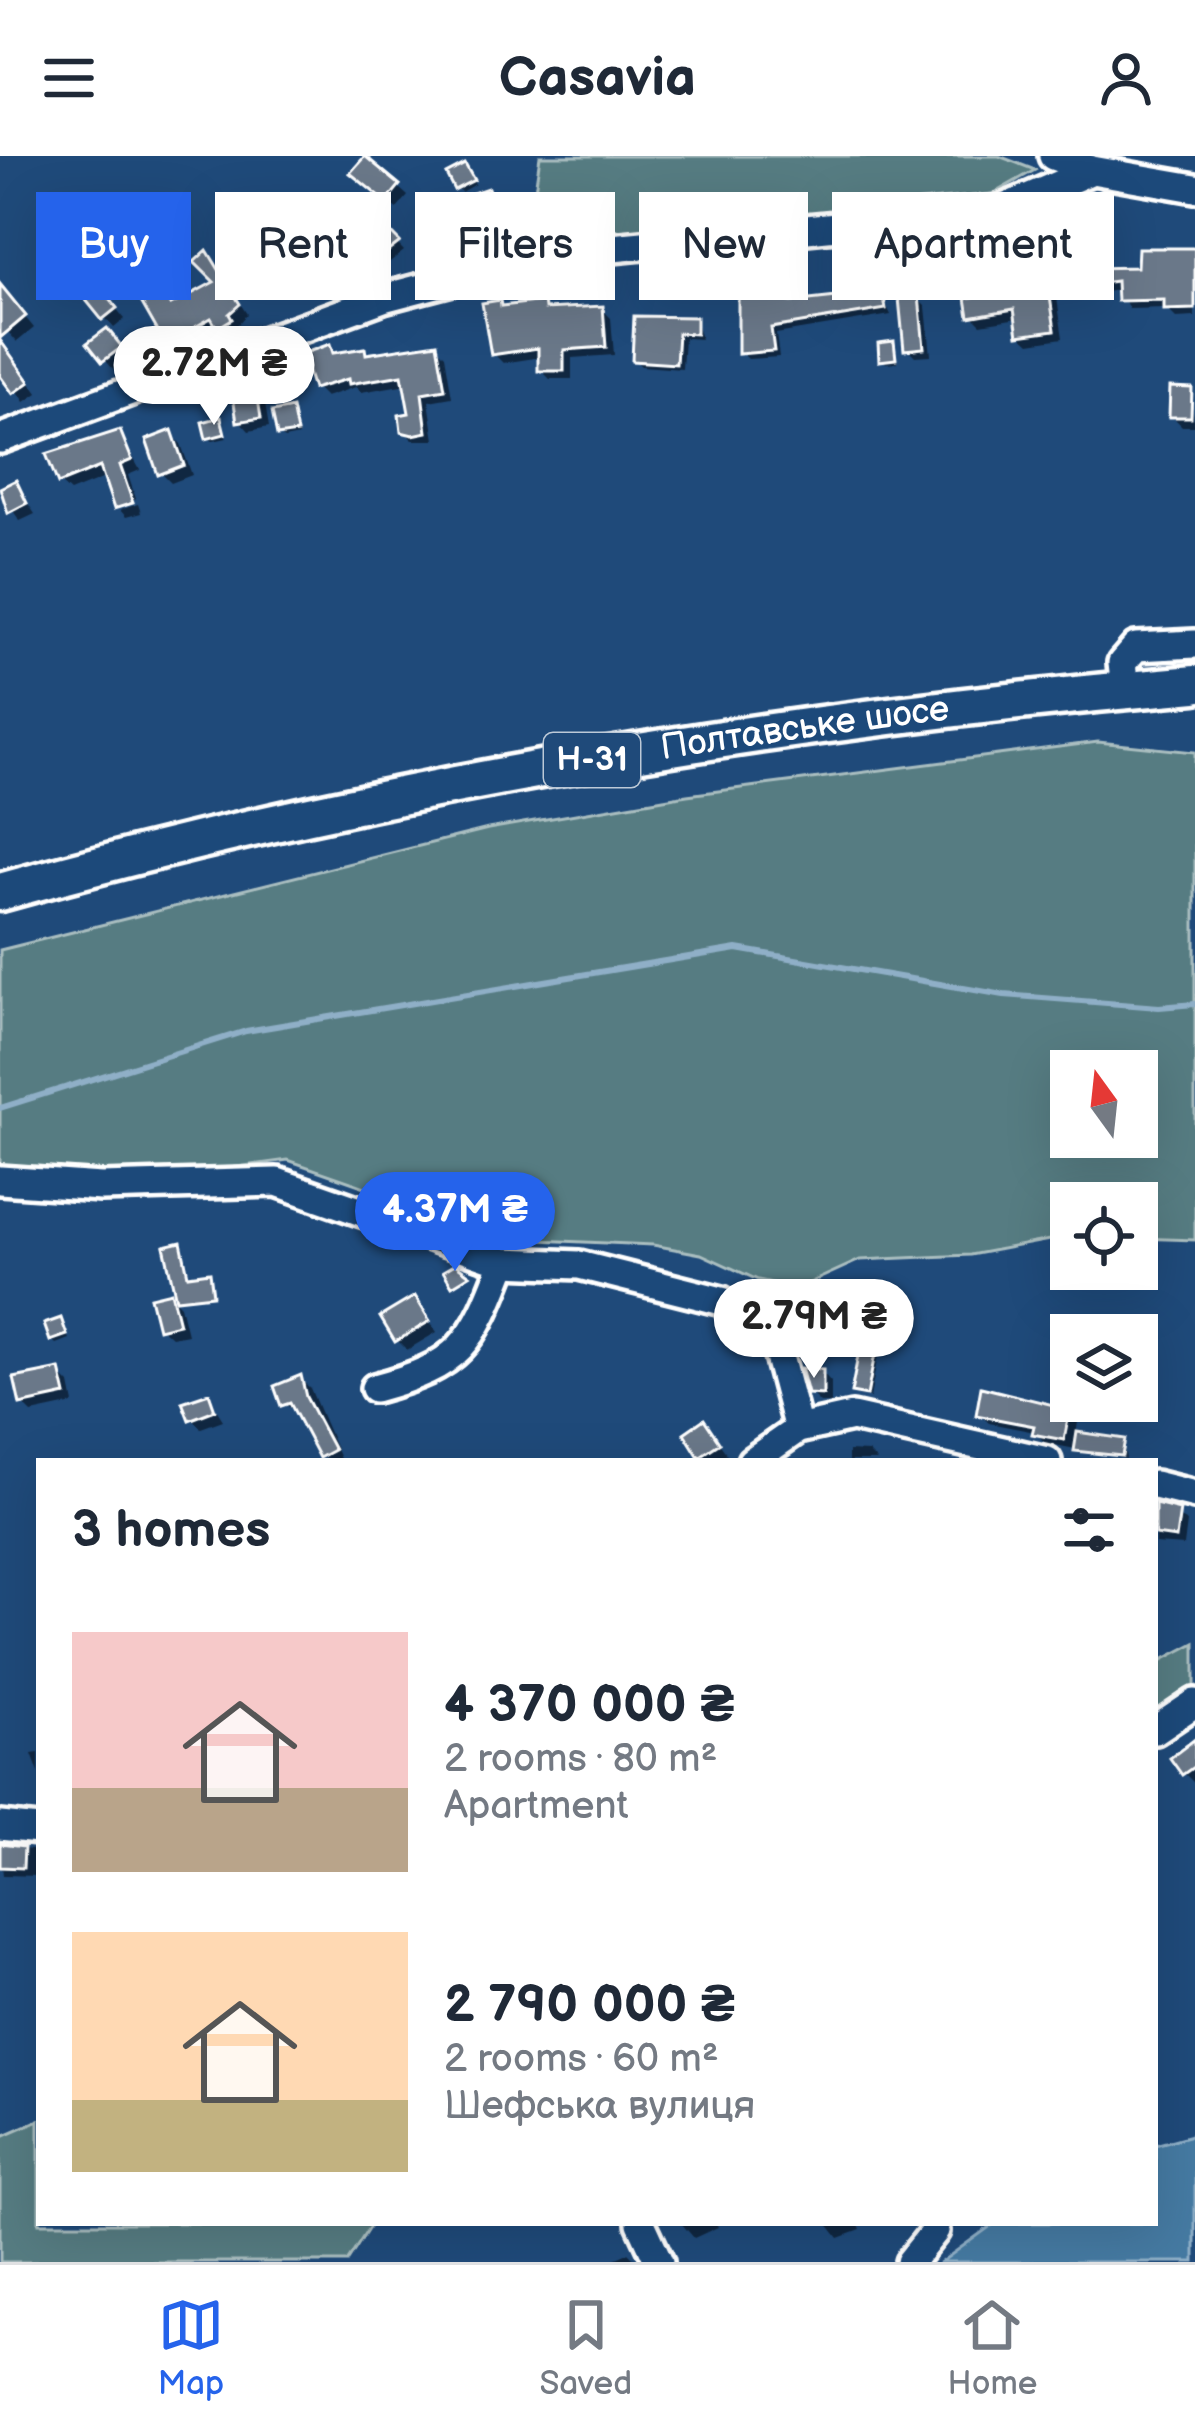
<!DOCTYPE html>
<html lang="en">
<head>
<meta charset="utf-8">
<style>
	body { margin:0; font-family:"Balsamiq Sans",sans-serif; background:#f6f6f7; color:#1f2937; height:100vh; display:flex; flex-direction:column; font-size:45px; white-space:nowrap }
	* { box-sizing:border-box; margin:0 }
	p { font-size:39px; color:#747a83 }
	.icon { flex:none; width:66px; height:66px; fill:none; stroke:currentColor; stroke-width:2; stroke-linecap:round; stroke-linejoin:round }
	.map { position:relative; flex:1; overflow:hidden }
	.details { position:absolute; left:36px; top:1302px; width:1122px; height:768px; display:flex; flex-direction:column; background:#fff; border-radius:0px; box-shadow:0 12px 48px #0002 }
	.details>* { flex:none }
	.banner { position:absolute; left:36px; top:36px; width:1125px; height:108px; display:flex; gap:24px }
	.needle { width:78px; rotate:345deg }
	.fabs { position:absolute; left:1050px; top:894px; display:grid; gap:24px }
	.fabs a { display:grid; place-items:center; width:108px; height:108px; border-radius:0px; background:#fff; box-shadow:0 12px 48px #0002; font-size:60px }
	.price { position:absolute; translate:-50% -102px; padding:0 27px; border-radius:42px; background:#fff; color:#222; font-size:39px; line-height:78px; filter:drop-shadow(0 3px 6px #0008) }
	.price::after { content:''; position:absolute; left:50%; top:72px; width:36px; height:27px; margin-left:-18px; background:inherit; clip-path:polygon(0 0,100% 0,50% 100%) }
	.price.on { background:#2563eb; color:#fff }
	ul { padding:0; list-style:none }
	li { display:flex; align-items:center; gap:36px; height:300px; padding:0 36px }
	li span { display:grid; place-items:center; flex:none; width:336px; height:240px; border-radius:0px; color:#555 }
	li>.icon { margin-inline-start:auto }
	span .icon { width:144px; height:144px; fill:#fffc; stroke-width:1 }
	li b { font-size:51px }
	h2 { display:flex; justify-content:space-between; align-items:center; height:144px; padding:0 36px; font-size:51px }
	.tag { padding:0 42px; border-radius:0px; background:#fff; box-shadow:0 12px 48px #0002; font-size:42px; line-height:108px }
	.tag.on { background:#2563eb; color:#fff }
	header { display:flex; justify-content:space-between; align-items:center; height:156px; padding:0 36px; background:#fff; font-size:54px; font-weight:700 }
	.tab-bar { display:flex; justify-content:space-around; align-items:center; height:168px; border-top:3px solid #e0e1e3; background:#fff; font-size:33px; color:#747a83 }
	.tab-bar a { display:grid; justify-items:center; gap:6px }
	.tab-bar .on { color:#2563eb }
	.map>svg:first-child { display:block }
</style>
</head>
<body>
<header><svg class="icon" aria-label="menu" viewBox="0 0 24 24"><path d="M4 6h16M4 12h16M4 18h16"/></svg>Casavia<svg class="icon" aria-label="person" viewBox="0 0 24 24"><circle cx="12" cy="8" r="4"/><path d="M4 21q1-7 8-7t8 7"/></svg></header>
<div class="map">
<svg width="1195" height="2106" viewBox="0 0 1195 2106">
	<rect width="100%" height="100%" fill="#1f4a7a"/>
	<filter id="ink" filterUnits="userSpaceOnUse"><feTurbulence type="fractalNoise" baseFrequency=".00833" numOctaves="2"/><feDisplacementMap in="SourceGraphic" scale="24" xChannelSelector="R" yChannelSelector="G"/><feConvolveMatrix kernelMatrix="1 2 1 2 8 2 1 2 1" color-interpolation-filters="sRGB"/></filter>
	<g filter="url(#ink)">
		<!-- green -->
		<g fill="#567c82" stroke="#aabec0" stroke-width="3" fill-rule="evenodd">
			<polygon points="540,0 999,0 1035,14 975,48 527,88"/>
			<path d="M1098,586L1195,596V1084L1137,1082V1047H1071V1080L970,1099L860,1104L805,1129L788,1130L758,1124L701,1098L653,1089L514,1083L288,1004L200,1016L0,1015V794L488,673L687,639ZM1071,915H1137V981H1071Z"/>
			<polygon points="1195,1487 1195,1542 1155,1571 1155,1508"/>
			<polygon points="39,1964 39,2067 372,2067 347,2106 0,2106 0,1981"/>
		</g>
		<!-- water -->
		<polygon fill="#457aa2" stroke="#8fafc7" stroke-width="3" points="1195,1978 1195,2106 941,2106 995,2067 1155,2067 1155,1989"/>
		<!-- shadow -->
		<g fill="#0007">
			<polygon points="469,16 475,28 461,36 457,32"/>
			<polygon points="363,27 398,31 408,40 397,53"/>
			<polygon points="487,35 507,71 490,77 480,68"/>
			<polygon points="304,67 325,90 284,121 276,113 280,88"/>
			<polygon points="387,77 404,95 351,136 331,115 370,94"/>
			<polygon points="1195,95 1195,161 1176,162 1166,152 1129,153 1119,134 1057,142 1063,182 1030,187 1020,178 1018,162 981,168 972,159 999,140 1091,103 1100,112 1140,114"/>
			<polygon points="207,98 247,158 228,179 220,171 176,195 167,186 153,121 174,151 219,127"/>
			<polygon points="85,138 105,139 125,163 114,172"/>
			<polygon points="882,139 891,159 776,178 779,201 748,203 741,196 791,149"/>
			<polygon points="918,143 926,151 931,199 915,200 907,192"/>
			<polygon points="0,146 16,150 34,172 17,186 0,167"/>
			<polygon points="543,148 551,156 602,153 611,162 614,199 572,202 572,223 550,223 541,214 541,201 503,207 494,198 486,149"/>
			<polygon points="695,164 701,183 684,182 682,213 641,210 635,204"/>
			<polygon points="116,185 129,202 114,214 91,188"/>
			<polygon points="893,188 898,206 886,207 882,203"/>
			<polygon points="436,190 445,199 452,241 429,245 435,284 413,284 404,275 412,260 407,228 361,236 356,231 325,241 316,232 329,192 337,200 364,195 369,201"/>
			<polygon points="0,207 19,210 38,237 25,246"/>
			<polygon points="254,227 263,237 269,271 249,275 240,265"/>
			<polygon points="1190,235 1195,270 1182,270 1172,260"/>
			<polygon points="291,255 299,280 284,283 280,279"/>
			<polygon points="220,264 227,282 213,285 208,281"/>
			<polygon points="120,278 140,314 128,319 136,343 118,353 107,321 70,336 60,327"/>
			<polygon points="171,278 181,288 192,319 171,327 161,317"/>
			<polygon points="15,328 35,358 20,365 0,336"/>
			<polygon points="138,348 141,357 126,361 120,354"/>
			<polygon points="170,1139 180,1149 187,1178 171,1181 161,1172"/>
			<polygon points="414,1144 437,1176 407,1194 397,1184"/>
			<polygon points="61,1165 69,1183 56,1188 52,1184"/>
			<polygon points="875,1190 879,1194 870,1242 858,1240 854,1236"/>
			<polygon points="822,1216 831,1226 831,1247 820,1247 810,1237"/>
			<polygon points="60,1218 70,1228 74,1248 32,1257 22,1247"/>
			<polygon points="300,1223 310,1232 341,1305 321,1301 298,1256 284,1248"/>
			<polygon points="208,1240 223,1264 201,1272 191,1262"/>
			<polygon points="1068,1256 1078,1266 1076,1279 1123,1286 1126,1303 1045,1287 1035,1276 989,1267 979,1258"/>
			<polygon points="704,1267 727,1298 716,1305 701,1299"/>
			<polygon points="848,1295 868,1296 877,1305 848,1305"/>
			<polygon points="1155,1349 1187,1366 1184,1390 1155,1388"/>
			<polygon points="1195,1590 1195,1626 1194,1627 1184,1617"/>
			<polygon points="39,1597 39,1617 32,1598"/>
			<polygon points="0,1690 39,1695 39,1720 3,1719"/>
			<polygon points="681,2067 716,2067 718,2071 694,2082"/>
			<polygon points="827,2067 858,2067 861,2074 839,2082"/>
			<polygon points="628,2097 637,2106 607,2106"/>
		</g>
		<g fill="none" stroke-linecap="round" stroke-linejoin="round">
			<!-- stream -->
			<polyline stroke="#8fafc7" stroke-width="6" points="0,952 246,875 737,793 1004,839 1159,851 1195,848"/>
		</g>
		<!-- building -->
		<g fill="#6a7889" stroke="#fff" stroke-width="3">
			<polygon points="365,0 400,29 386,46 350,17"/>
			<polygon points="465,8 474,24 454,34 446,18"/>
			<polygon points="488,32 499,62 478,69 467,39"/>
			<polygon points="260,61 279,84 304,63 319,80 274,115 242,77"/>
			<polygon points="386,72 400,86 342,131 326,114 351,101 343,92 359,78 369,90"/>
			<polygon points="1138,92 1195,92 1195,153 1164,154 1164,144 1117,145 1116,125 1049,134 1055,174 1018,179 1014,153 969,161 966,142 996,137 994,117 1061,111 1060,104 1092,100 1093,112 1137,111"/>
			<polygon points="207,94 240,148 229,158 232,163 217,172 211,162 165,188 132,130 154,117 171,149 214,126 194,106"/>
			<polygon points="96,125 117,152 102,164 81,138"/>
			<polygon points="0,128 26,160 0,182"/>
			<polygon points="883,136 886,153 771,172 774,195 738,198 738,138 791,146"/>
			<polygon points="919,140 924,192 904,194 899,142"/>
			<polygon points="500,144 501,150 544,145 545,153 603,150 606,191 564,194 564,215 538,215 538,192 491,199 482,147"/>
			<polygon points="634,160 696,161 696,178 678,177 676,208 632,205"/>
			<polygon points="107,172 122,191 102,206 87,187"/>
			<polygon points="0,184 30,226 13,238 0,220"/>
			<polygon points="894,185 896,203 879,205 878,187"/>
			<polygon points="437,187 445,233 422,237 427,276 413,279 401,276 399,259 409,257 402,219 349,228 348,223 313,233 302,198 330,188 333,197 365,192 366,198"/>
			<polygon points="255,224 261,262 237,266 231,228"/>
			<polygon points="1170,231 1192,232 1191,261 1169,261"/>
			<polygon points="292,252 297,277 277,280 272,256"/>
			<polygon points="221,261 225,278 206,283 202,266"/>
			<polygon points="120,274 132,304 120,309 133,347 114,353 100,311 58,328 46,298"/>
			<polygon points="172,274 184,309 158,319 146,284"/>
			<polygon points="16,324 27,347 8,357 0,332"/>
			<polygon points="181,1086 188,1119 210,1116 213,1139 176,1143 164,1090"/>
			<polygon points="455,1108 470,1119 452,1130 443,1115"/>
			<polygon points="171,1136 179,1168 158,1173 150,1141"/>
			<polygon points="415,1140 430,1165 395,1186 380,1161"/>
			<polygon points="61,1162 67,1179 50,1185 44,1168"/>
			<polygon points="861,1184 877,1187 867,1240 851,1237"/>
			<polygon points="801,1212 823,1213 823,1239 808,1238"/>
			<polygon points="60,1213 66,1239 20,1249 14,1222"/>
			<polygon points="301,1219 306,1241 334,1294 319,1302 290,1247 281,1250 274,1230"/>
			<polygon points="981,1231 1070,1253 1064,1284 1032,1278 1034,1270 976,1259"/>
			<polygon points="209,1237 215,1254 189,1264 182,1246"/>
			<polygon points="704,1263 720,1287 699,1301 684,1277"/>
			<polygon points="1077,1276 1125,1283 1122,1300 1074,1295"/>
			<polygon points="1155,1348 1180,1354 1176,1382 1155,1379"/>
			<polygon points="1195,1583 1195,1610 1182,1619 1170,1602"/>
			<polygon points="0,1688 24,1691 23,1712 0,1711"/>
		</g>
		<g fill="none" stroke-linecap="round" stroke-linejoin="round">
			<defs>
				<g id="minor">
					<polyline points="1053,0 1092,14 1195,32"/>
					<polyline points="0,283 383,142 551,98 1000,54 1092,14"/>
					<polyline points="1125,534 1122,507 1136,491 1195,488"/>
					<polyline points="0,1024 101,1031 277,1026 504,1106 579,1109 722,1145 755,1164 777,1193 798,1273"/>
					<path d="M375,1232C461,1209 473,1188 504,1106"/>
					<polyline points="752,1305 798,1273 852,1261 1047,1305"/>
					<polyline points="1155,1329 1195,1339"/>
					<polyline points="1155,1574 1195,1547"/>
					<polyline points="0,1670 39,1674"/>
					<polyline points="641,2067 659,2106"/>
					<polyline points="910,2106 935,2075"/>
				</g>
				<g id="major">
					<path id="s1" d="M0,736C390,627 791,562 1195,528"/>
				</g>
			</defs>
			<!-- minor casing -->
			<use href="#minor" stroke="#fff" stroke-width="36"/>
			<!-- major casing -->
			<use href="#major" stroke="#fff" stroke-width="45"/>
			<!-- minor -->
			<use href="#minor" stroke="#1f4a7a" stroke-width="27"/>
			<!-- major -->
			<use href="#major" stroke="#1f4a7a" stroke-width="36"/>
		</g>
	</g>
	<g text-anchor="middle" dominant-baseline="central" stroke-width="10" stroke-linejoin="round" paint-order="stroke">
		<!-- shield labels -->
		<rect fill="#1f4a7a" stroke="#bcc9d7" stroke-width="3" x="544" y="577" width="96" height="54" rx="9"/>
		<g font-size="33" font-weight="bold" fill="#fff">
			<text x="592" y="604">Н-31</text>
		</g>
		<!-- street labels -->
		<g font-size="36" fill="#fff" stroke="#1f4a7a">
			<text stroke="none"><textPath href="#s1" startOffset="822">Полтавське шосе</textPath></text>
		</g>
	</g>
</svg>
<div class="fabs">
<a><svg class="needle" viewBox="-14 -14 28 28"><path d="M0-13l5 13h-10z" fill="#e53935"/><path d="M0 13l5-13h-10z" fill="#747a83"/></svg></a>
<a><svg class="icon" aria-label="locate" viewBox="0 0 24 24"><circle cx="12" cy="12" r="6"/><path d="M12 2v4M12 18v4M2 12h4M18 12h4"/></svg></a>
<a><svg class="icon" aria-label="layers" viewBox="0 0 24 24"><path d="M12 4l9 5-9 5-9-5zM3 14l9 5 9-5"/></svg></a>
</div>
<b class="price" style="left:214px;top:272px">2.72M ₴</b>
<b class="price on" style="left:455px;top:1118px">4.37M ₴</b>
<b class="price" style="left:814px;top:1225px">2.79M ₴</b>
<div class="banner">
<a class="tag on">Buy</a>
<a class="tag">Rent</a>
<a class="tag">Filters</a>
<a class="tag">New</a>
<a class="tag">Apartment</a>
</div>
<section class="details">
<h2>3 homes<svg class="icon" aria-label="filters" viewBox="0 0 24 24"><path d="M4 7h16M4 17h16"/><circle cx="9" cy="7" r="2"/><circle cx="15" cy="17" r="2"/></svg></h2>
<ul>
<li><span style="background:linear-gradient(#f6c9c9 65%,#b9a48a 0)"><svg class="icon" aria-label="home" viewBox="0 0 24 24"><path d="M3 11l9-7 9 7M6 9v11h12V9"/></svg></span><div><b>4 370 000 ₴</b><p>2 rooms · 80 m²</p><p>Apartment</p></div></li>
<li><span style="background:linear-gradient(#ffd9b3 70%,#c2b280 0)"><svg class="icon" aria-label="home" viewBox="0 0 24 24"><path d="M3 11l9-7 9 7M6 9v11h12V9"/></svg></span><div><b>2 790 000 ₴</b><p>2 rooms · 60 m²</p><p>Шефська вулиця</p></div></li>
</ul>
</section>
</div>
<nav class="tab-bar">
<a class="on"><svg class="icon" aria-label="map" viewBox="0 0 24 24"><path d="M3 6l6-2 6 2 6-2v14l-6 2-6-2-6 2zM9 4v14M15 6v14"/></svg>Map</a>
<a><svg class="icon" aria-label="saved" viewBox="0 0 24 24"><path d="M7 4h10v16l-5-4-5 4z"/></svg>Saved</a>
<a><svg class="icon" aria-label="home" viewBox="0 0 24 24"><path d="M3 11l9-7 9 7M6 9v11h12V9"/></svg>Home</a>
</nav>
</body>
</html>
